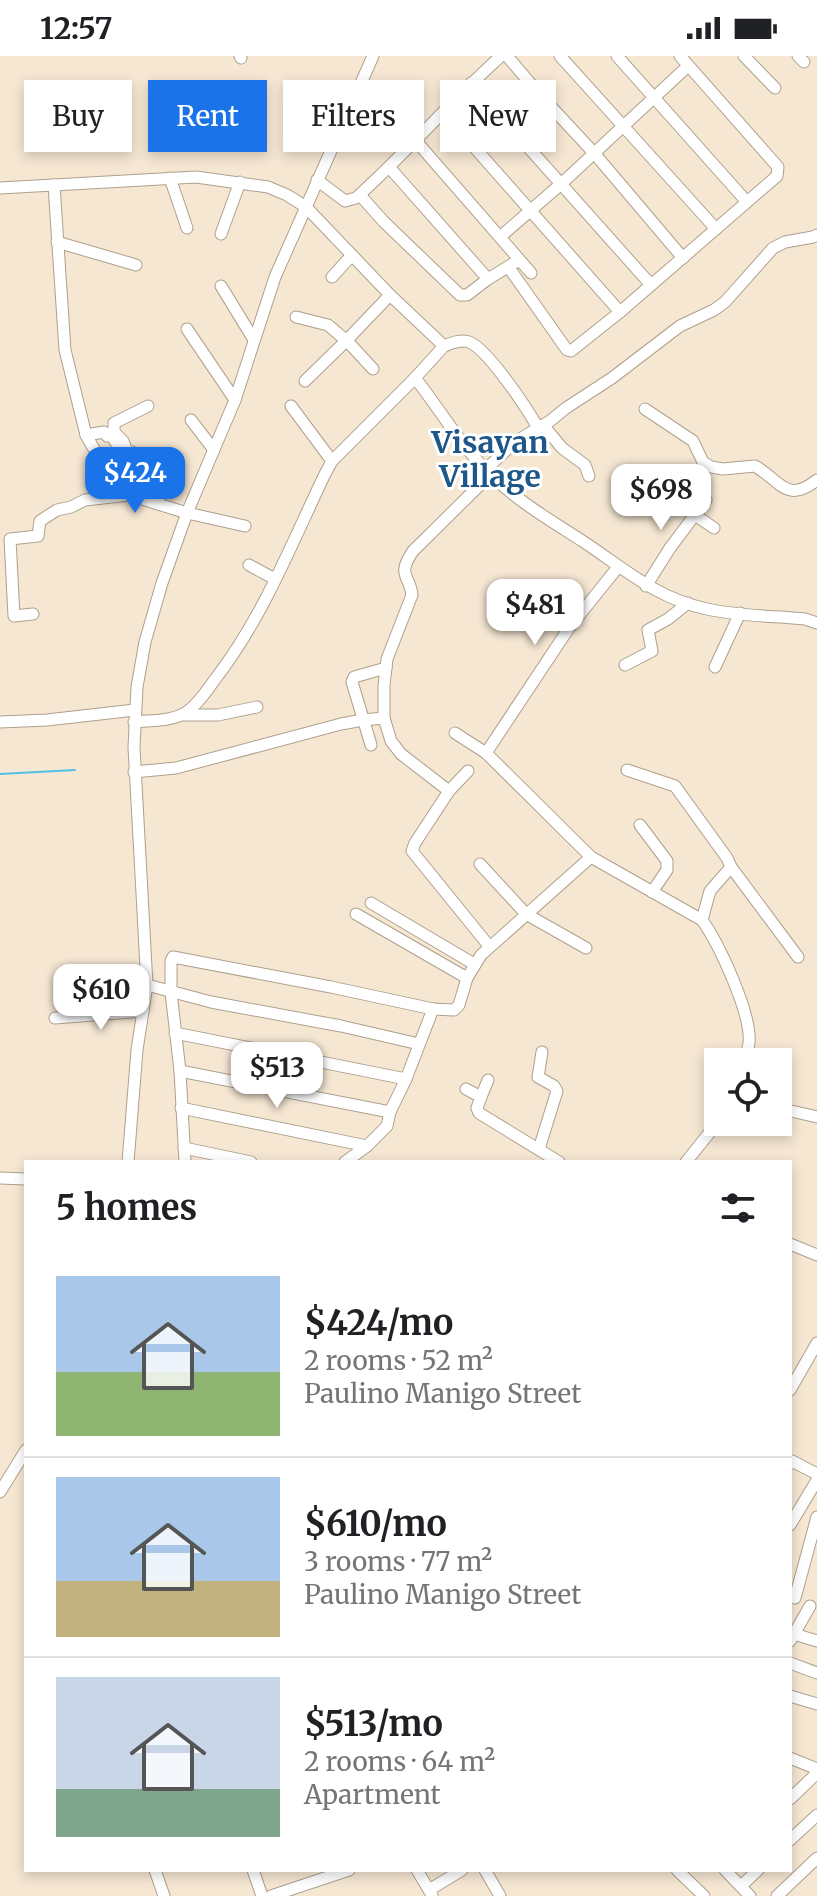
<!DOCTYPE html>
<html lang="en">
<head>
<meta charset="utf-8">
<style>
	body { margin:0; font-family:Merriweather,serif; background:#f2f2f2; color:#202124; height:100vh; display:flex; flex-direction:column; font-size:30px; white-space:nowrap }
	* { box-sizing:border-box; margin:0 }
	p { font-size:26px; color:#757577 }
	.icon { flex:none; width:44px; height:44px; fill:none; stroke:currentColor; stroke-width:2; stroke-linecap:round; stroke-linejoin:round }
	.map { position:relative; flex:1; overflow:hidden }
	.side { position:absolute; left:24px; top:1104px; width:768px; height:712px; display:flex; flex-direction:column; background:#fff; border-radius:0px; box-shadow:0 4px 12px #0003 }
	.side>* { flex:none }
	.hud { position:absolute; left:24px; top:24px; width:770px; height:72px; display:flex; gap:16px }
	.buttons { position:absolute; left:704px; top:992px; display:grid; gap:16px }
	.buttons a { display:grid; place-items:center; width:88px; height:88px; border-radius:0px; background:#fff; box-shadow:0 4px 12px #0003; font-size:40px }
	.price { position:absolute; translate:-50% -68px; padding:0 18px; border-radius:16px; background:#fff; color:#222; font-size:26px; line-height:52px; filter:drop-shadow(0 2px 4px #0008) }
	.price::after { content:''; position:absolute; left:50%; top:48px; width:24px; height:18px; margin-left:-12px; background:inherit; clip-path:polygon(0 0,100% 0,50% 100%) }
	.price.on { background:#1a73e8; color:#fff }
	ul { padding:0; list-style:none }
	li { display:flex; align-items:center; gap:24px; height:200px; padding:0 32px }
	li+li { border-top:2px solid #e0e0e0 }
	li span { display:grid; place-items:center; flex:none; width:224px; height:160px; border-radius:0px; color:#555 }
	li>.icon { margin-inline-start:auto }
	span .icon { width:96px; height:96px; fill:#fffc; stroke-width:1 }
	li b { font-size:34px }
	h2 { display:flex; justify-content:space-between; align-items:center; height:96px; padding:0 32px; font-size:34px }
	.tag { padding:0 28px; border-radius:0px; background:#fff; box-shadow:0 4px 12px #0003; font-size:28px; line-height:72px }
	.tag.on { background:#1a73e8; color:#fff }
	.status { display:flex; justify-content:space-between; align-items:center; height:56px; padding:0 40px; background:#fff; direction:ltr }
	.status svg { height:22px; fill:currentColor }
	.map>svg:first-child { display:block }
</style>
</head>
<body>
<div class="status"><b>12:57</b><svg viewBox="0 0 49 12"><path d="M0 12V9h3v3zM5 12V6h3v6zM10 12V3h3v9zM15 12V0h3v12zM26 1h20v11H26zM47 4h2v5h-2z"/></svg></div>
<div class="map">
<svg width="817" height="1840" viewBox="0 0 817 1840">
	<rect width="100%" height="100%" fill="#f6e7d3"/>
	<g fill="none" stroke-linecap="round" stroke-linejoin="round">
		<!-- stream -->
		<polyline stroke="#53c0e1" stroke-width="2" points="0,718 75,714"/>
		<defs>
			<g id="minor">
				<polyline points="240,0 241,2"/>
				<polyline points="507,0 542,41 594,97 683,202"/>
				<polyline points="560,0 716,173"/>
				<polyline points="617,0 747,146"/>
				<polyline points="744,0 775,32"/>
				<polyline points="798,0 804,6"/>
				<polyline points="471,27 651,229"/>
				<polyline points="444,57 620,256"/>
				<polyline points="416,85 531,217"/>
				<polyline points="389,111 488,223"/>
				<polyline points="170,122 187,172"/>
				<path d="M317,124L345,145L356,142C406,97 451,45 501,0"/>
				<polyline points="54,129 65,294 86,379"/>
				<path d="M0,132L196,121L268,131L287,139L306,151L390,239L444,290L415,322C439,352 459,387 486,414C515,444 550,464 584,486C626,514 656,542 707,553C738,560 773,560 805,563L817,567"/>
				<polyline points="360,139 383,165 460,239 467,239 488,223 519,204"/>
				<polyline points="221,178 240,126"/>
				<polyline points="500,181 561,128 688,10"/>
				<polyline points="57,186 136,209"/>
				<polyline points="509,212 567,294 571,295 620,256 777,120 778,111 680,0"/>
				<polyline points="332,221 352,199"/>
				<polyline points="221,230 254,284"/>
				<polyline points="296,261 328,269 349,287 373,313"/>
				<polyline points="187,273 235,344"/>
				<path d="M444,290C452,287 461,283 469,286C488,293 528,354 538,372"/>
				<polyline points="305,325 346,285 390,239"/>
				<polyline points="291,350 332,405"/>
				<path d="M645,353L693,385L703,406L711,411L723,413L755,410C781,425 786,448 817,424"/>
				<polyline points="191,364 214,394"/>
				<polyline points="543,369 562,392 585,409 589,420"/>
				<polyline points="114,376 114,367 148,350"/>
				<polyline points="125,401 110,377 114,376 123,385 128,398"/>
				<polyline points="103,409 86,379 104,376 107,380 112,379"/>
				<polyline points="105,413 103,409 107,407 110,410 132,396 159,433 158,448"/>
				<polyline points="485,414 515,386 550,365 566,352 612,322 680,270 714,254 725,246 773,192 785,186 813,181 817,179"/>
				<polyline points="695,459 714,472"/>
				<polyline points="249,509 275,523"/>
				<polyline points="646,530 670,492 706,444"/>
				<polyline points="33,558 14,560 10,483 38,480 40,465 57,454 71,451 85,444 129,439 187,457 245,470"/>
				<polyline points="625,609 652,595 648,574 668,563 688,547"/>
				<polyline points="715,611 740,557"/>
				<polyline points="182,659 218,659 257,651"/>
				<path d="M384,662V629L387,603L412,539C410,519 396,520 413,495L491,418"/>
				<polyline points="0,666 47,664 135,654"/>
				<path d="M134,666C153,664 172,666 188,655C199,647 208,633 216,622C263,561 291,489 324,420L332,405L415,322"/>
				<path d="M455,677L486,697L591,801L702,864C719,888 752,958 749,987C748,993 746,1000 745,1006"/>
				<polyline points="371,689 352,626 354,621 386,612"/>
				<polyline points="486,697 569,572 618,511"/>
				<polyline points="627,714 675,730 727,802 731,811 710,835 702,864"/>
				<polyline points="468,715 449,735 415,787 412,795 489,890"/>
				<polyline points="134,716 176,712 341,668 363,664 384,662 391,685 401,698 449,735"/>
				<polyline points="640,769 667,805 667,814 652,836"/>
				<polyline points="480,808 526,858 586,892"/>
				<polyline points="731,811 798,901"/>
				<polyline points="371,847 474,908"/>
				<polyline points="356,858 467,922"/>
				<polyline points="147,929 211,946 341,970 419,988"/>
				<polyline points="55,962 143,955"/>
				<polyline points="175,977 406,1023"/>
				<polyline points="180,1015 390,1056"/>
				<polyline points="466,1033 481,1041 477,1052 479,1057 559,1106"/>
				<polyline points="481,1041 488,1024"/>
				<polyline points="181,1052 367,1090"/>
				<polyline points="778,1052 817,1061"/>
				<polyline points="184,1092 251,1106"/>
				<polyline points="539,1093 557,1035 554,1030 538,1021 542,996"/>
				<polyline points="128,1106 137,994 147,929 134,691 137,631 145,586 162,527 187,457 235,344 275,221 373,0"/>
				<polyline points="185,1106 180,1015 171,936 171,905 173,901 331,931 433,953 454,954 459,949 467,922 481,899 591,801"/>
				<polyline points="345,1106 367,1090 387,1070 390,1056 406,1023 433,953"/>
				<polyline points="686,1106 718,1066"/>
				<polyline points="0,1122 26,1123"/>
				<polyline points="790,1188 817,1199"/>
				<polyline points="790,1334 817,1287"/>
				<polyline points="790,1408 792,1405 817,1418"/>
				<polyline points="0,1436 26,1394"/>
				<polyline points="790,1469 817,1424"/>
				<polyline points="795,1542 817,1461"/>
				<polyline points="794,1578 817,1585"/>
				<polyline points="790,1585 810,1550"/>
				<polyline points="790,1607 817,1617"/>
				<polyline points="790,1640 817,1648"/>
				<polyline points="790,1702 817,1713"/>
				<polyline points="790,1743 817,1717"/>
				<polyline points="790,1784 817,1759"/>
				<polyline points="155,1814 164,1840"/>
				<polyline points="253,1814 262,1840"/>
				<polyline points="417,1814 432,1839"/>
				<polyline points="485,1814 500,1840"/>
				<polyline points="677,1814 704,1840"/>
				<polyline points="725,1814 750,1840"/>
				<polyline points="741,1830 758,1814"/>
				<polyline points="429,1834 462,1814"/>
				<polyline points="271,1840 349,1814"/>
				<polyline points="777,1840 817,1802"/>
			</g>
		</defs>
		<!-- minor casing -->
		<use href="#minor" stroke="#aea08d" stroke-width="13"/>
		<!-- minor -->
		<use href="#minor" stroke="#fff" stroke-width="11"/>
	</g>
	<g text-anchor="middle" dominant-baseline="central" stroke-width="6" stroke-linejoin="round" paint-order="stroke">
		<!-- district labels -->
		<g font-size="30" font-weight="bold" fill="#1e5789" stroke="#fff">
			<text x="490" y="386">Visayan<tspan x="490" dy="34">Village</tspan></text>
		</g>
	</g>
</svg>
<div class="buttons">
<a><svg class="icon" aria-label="locate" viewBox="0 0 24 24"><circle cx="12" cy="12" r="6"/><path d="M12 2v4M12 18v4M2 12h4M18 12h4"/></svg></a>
</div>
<b class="price on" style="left:135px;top:459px">$424</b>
<b class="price" style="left:661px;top:476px">$698</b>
<b class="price" style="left:535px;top:591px">$481</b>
<b class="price" style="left:101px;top:976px">$610</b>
<b class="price" style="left:277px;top:1054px">$513</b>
<div class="hud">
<a class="tag">Buy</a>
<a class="tag on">Rent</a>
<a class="tag">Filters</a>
<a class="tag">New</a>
</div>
<section class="side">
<h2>5 homes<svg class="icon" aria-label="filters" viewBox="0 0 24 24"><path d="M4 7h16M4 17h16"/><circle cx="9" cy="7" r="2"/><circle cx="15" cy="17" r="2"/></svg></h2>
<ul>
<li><span style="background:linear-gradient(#a9c7e8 60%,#8fb573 0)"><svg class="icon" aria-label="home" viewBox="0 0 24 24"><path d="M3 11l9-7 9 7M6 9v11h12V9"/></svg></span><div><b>$424/mo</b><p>2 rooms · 52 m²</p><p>Paulino Manigo Street</p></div></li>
<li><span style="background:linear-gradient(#a9c7e8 65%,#c2b280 0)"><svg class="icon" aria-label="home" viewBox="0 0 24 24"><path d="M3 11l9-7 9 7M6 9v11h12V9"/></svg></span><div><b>$610/mo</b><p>3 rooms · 77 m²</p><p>Paulino Manigo Street</p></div></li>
<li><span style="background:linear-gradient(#c9d6e8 70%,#7fa58c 0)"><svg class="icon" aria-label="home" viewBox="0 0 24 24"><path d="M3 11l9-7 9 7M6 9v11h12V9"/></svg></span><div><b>$513/mo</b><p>2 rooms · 64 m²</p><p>Apartment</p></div></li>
</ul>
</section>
</div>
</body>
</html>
